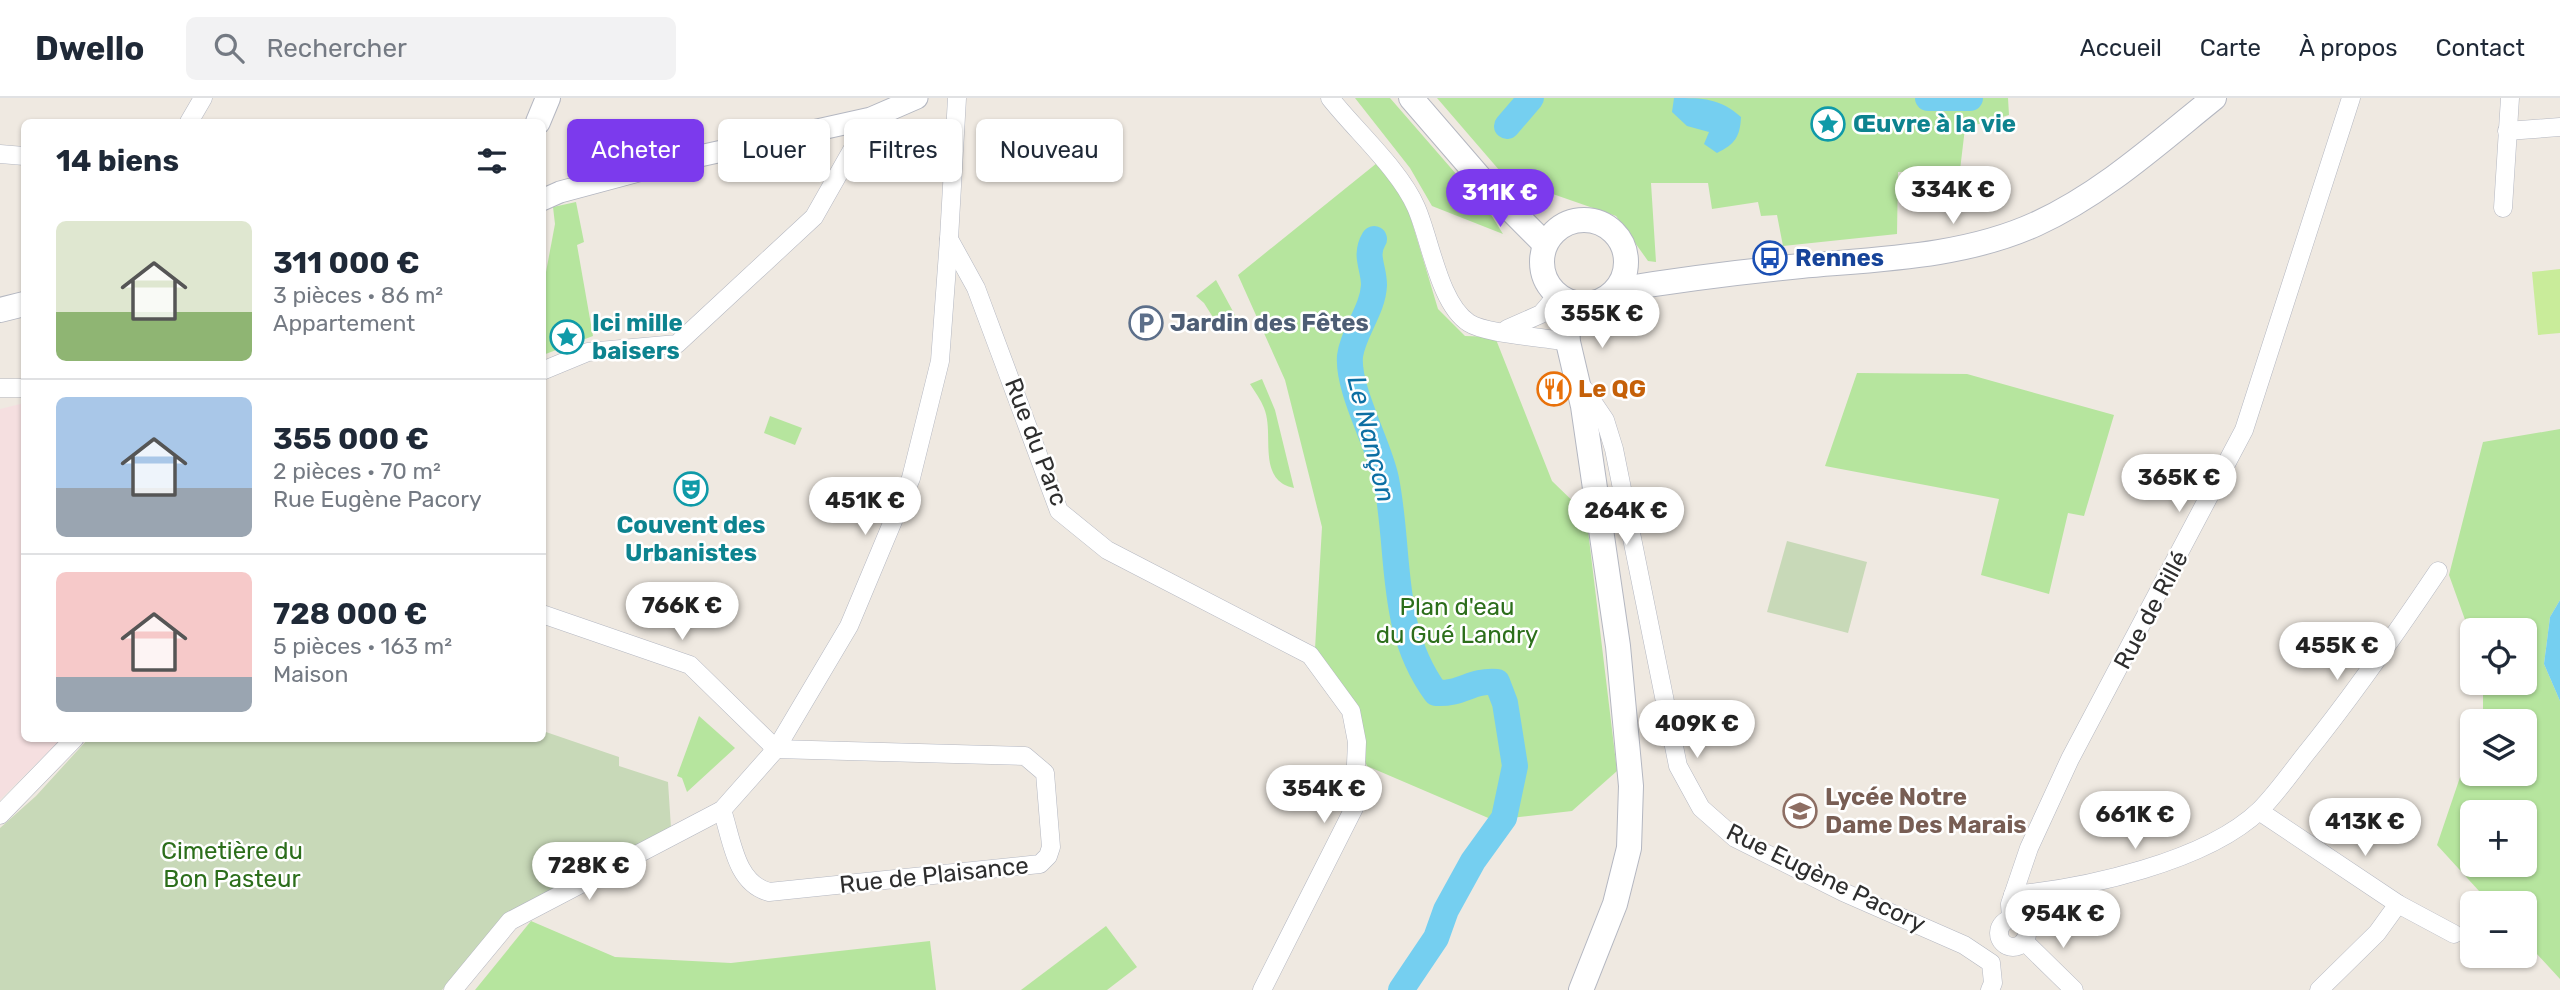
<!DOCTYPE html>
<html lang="fr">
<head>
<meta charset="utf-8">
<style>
	body { margin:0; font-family:Rubik,sans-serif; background:#f2f2f3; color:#1f2937; height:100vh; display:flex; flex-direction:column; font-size:26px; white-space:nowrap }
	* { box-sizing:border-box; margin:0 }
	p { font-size:23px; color:#747a83 }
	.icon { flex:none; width:38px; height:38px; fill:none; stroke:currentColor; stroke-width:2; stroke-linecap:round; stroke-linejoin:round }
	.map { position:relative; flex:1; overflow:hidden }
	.details { position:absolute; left:21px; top:21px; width:525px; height:623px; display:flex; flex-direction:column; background:#fff; border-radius:10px; box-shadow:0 2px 5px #0004 }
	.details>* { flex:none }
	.guide { position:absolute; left:567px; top:21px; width:665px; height:63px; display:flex; gap:14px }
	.fabs { position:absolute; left:2460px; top:520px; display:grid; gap:14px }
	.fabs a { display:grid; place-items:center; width:77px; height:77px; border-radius:10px; background:#fff; box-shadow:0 2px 5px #0004; font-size:35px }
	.price { position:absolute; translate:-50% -60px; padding:0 16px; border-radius:24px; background:#fff; color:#222; font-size:23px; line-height:46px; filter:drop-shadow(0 2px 4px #0008) }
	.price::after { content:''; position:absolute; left:50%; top:42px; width:21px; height:16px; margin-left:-10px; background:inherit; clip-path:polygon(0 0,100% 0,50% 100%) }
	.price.current { background:#7c3aed; color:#fff }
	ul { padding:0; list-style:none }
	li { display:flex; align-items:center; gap:21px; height:175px; padding:0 35px }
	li+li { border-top:2px solid #e0e1e3 }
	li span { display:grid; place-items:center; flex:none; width:196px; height:140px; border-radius:10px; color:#555 }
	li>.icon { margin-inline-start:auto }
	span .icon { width:84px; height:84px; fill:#fffc; stroke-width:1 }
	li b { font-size:30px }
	h2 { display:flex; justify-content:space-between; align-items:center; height:84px; padding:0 35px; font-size:30px }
	.tag { padding:0 24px; border-radius:10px; background:#fff; box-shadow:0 2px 5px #0004; font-size:24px; line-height:63px }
	.tag.current { background:#7c3aed; color:#fff }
	header { display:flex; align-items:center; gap:42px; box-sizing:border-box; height:98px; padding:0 35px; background:#fff; border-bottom:2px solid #e0e1e3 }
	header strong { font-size:33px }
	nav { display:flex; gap:38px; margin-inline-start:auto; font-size:24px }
	.search { width:490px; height:63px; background:#f2f2f3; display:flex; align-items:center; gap:18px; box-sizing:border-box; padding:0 24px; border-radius:10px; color:#747a83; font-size:26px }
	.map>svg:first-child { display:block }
</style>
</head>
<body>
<header>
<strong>Dwello</strong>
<div class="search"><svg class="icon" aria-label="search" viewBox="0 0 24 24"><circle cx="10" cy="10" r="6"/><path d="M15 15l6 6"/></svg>Rechercher</div>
<nav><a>Accueil</a><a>Carte</a><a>À propos</a><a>Contact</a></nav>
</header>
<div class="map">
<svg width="2560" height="892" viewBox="0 0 2560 892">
	<rect width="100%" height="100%" fill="#efe9e1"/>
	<!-- medical -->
	<polygon fill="#f5dfe0" points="24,305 24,640 61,641 0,702 0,311"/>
	<!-- green -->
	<g fill="#b6e59e" fill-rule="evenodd">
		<polygon points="1355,0 1390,0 1490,115 1503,136 1432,108 1410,70"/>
		<polygon points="1437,0 2008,0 2009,17 1965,30 1960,72 1898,74 1897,136 1783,148 1777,117 1761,118 1758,104 1712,111 1708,85 1651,85 1656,164 1648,163 1616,118 1547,94 1512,87"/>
		<polygon points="1377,65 1405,101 1438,211 1465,238 1495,239 1552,383 1586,416 1617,673 1572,713 1493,722 1367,668 1315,551 1322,429 1285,282 1238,177"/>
		<polygon points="576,104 584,144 577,147 593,238 543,257 543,190 555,126 553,109"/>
		<polygon points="1216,182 1236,219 1219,229 1204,205 1196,198"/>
		<polygon points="1857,275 1967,276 2114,317 2084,418 2068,415 2049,496 1981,477 1999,401 1825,368"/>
		<path d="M1262,281L1275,312L1294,390C1256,382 1275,336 1264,310C1261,302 1255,294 1250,286Z"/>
		<polygon points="770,318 802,330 795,347 764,335"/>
		<path d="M2560,331V502L2550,519L2544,566L2560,603V881L2525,843V805H2490L2437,747L2473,641V676H2525V623H2479L2483,611V585L2525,584V532H2473V544L2449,477L2483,344ZM2473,714H2525V766H2473Z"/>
		<polygon points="699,618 735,650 687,694 682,680 677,678"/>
		<polygon points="531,823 615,859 731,865 930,843 936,892 475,892"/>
		<polygon points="1106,828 1137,869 1107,892 1021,892"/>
	</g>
	<!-- cemetery -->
	<g fill="#c8d9b8">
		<polygon points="1787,443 1867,464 1848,535 1767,514"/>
		<polygon points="543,633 619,659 619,668 668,684 671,730 506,817 442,892 0,892 0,730 36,698 88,641 542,640"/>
	</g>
	<!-- pitch -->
	<polygon fill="#c9ec9a" points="2560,171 2560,235 2538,237 2532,174"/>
	<!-- water -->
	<g fill="#75cff0">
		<path d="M1674,0C1703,0 1720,0 1741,19C1740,39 1735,46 1717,55L1704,46L1709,34L1687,28L1672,14Z"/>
		<circle cx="1826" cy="25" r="10"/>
		<polygon points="2560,502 2560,603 2544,566 2550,519"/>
	</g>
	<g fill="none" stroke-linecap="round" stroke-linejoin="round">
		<!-- river -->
		<g stroke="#75cff0" stroke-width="26">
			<polyline points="1928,0 1970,0"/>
			<polyline points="1507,28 1531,0"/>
			<path d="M1374,141C1364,158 1374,169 1374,187C1373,212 1353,234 1350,258C1347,291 1379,347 1386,381C1401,456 1388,530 1436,595C1464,596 1470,582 1497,584L1505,605L1515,668L1504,720L1473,763L1446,812L1436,840L1401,892"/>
		</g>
		<defs>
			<g id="minor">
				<polyline points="957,0 949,141 976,190 1059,413 1107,452 1310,557 1351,613 1357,644 1354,710 1262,892"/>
				<path d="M1330,0C1356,33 1400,72 1416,109C1430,140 1439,206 1469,225C1486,236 1544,239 1568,244"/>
				<polyline points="189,24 203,0"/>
				<polyline points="2507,33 2560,29"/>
				<polyline points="0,56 24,58"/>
				<polyline points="2503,110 2510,0"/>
				<polyline points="1507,231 1541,216 1557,197"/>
				<polyline points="542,273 588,254 677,246 814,119 860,38 859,22"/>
				<polyline points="0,290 24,290"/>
				<polyline points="1584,291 1605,322 1614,351 1678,668 1701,710 1735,740 1843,794 1964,847 1991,865 1993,885 1990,892"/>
				<path d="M542,516L690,567L776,651L1025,658L1045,675L1051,749L1048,758L1040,766L769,794C735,785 732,741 722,712"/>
				<polyline points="2259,713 2398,806 2454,836"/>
				<polyline points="0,717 75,640"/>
				<path d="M2013,797C2085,790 2206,764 2260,712C2276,696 2290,676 2304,658C2352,599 2395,537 2438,473"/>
				<polyline points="2011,820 2010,806 2029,750 2070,661 2244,332 2351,0"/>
				<circle cx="2013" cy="835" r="14"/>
				<polyline points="2024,843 2074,892"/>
				<polyline points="453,892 510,823 722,712 776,651 849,528 911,380 940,263 949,141"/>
				<polyline points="2319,892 2377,835 2398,806"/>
			</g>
			<polyline id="tertiary" points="542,102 560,94 668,65 871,20 917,0"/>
			<g id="secondary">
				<polyline points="1411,0 1487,88 1545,146"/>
				<polyline points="538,24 548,0"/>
				<circle cx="1584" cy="164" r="42"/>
				<path d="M1616,192C1677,182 1739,174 1801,168C1879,161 1964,159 2036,126C2102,96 2158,45 2214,0"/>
				<polyline points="1565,202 1568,244 1583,308 1618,548 1631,688 1629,750 1615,806 1581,892"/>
				<polyline points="0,212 24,206"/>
			</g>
		</defs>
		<!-- minor casing -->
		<use href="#minor" stroke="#b4b7c1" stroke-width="19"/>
		<!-- tertiary casing -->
		<use href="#tertiary" stroke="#b4b7c1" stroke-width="23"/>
		<!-- secondary casing -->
		<use href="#secondary" stroke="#b4b7c1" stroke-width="26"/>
		<!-- minor -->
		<use href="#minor" stroke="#fff" stroke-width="18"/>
		<!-- tertiary -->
		<use href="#tertiary" stroke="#fff" stroke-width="21"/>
		<!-- secondary -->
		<use href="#secondary" stroke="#fff" stroke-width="24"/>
	</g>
	<!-- icons -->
	<defs>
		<symbol id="sight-ring" viewBox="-11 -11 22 22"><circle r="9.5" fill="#fff" stroke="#0f9aa8" stroke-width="1.5"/><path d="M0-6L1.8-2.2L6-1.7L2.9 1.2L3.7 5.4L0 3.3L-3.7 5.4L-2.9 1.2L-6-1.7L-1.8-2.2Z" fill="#0f9aa8"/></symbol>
		<symbol id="bus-ring" viewBox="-11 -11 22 22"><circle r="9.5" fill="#fff" stroke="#1a4fb4" stroke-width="1.5"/><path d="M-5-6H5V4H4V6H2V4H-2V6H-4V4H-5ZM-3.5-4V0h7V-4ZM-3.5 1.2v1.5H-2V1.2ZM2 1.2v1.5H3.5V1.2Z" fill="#1a4fb4"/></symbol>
		<symbol id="parking-ring" viewBox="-11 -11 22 22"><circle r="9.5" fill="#fff" stroke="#5c6f8a" stroke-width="1.5"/><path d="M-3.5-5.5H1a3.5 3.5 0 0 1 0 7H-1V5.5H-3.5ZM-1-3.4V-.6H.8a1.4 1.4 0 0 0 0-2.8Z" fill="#5c6f8a"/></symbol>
		<symbol id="restaurant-ring" viewBox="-11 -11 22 22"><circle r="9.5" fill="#fff" stroke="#e8710a" stroke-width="1.5"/><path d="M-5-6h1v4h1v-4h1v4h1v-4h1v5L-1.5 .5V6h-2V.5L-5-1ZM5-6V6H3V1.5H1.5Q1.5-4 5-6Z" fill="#e8710a"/></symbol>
		<symbol id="theatre-ring" viewBox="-11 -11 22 22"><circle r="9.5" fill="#fff" stroke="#0f9aa8" stroke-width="1.5"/><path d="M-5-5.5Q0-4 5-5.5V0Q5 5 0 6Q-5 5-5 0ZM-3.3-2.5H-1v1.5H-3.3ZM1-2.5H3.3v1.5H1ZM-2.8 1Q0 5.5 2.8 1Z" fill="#0f9aa8"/></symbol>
		<symbol id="school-ring" viewBox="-11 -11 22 22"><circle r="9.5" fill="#fff" stroke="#8d6e63" stroke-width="1.5"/><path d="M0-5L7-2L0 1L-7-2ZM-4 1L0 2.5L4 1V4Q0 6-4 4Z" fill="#8d6e63"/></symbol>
	</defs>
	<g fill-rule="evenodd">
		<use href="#sight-ring" x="1809" y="7" width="38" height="38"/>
		<use href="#bus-ring" x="1751" y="141" width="38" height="38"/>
		<use href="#parking-ring" x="1127" y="206" width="38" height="38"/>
		<use href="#sight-ring" x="548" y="220" width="38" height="38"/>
		<use href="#restaurant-ring" x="1535" y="272" width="38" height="38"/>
		<use href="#theatre-ring" x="672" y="372" width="38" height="38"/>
		<use href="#school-ring" x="1781" y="694" width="38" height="38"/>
	</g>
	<g text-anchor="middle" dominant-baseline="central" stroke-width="5" stroke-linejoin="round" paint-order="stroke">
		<!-- culture labels -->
		<g font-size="24" font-weight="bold" fill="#0d838f" stroke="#fff" text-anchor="start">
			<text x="1853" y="26">Œuvre à la vie</text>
			<text x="592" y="225">Ici mille<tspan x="592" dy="28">baisers</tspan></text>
			<text x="691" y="427" text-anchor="middle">Couvent des<tspan x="691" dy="28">Urbanistes</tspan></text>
		</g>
		<!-- transit labels -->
		<g font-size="24" font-weight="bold" fill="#164399" stroke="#fff" text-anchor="start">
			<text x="1795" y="160">Rennes</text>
		</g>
		<!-- service labels -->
		<g font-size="24" font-weight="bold" fill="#4e5e75" stroke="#fff" text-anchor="start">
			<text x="1170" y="225">Jardin des Fêtes</text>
		</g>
		<!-- food labels -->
		<g font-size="24" font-weight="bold" fill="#c56008" stroke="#fff" text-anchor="start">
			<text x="1578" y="291">Le QG</text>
		</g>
		<!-- street labels -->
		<g font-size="24" fill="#2e2e2e" stroke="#fff">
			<text transform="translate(1036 344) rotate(69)">Rue du Parc</text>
			<text transform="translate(2151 512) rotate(-62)">Rue de Rillé</text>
			<text transform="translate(934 777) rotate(-6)">Rue de Plaisance</text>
			<text transform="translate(1826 780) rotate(26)">Rue Eugène Pacory</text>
		</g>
		<!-- park labels -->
		<g font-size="24" fill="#2c6e1b" stroke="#fff">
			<text x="1457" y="509">Plan d'eau<tspan x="1457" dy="28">du Gué Landry</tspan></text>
			<text x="232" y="753">Cimetière du<tspan x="232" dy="28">Bon Pasteur</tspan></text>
		</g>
		<!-- education labels -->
		<g font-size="24" font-weight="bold" fill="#785e54" stroke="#fff" text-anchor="start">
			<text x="1825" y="699">Lycée Notre<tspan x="1825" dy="28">Dame Des Marais</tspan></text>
		</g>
		<!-- water labels -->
		<g font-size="26" font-style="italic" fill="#0d6fa3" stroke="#fff">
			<text transform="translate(1371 341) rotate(76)">Le Nançon</text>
		</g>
	</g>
</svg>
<div class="fabs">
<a><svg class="icon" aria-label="locate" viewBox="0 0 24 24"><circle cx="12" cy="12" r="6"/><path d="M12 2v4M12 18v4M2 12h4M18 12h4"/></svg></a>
<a><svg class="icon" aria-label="layers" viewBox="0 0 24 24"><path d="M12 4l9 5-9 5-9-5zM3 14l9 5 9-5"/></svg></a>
<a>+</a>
<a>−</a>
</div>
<b class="price" style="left:1953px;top:128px">334K €</b>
<b class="price current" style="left:1500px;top:131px">311K €</b>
<b class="price" style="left:1602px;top:252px">355K €</b>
<b class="price" style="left:2179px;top:416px">365K €</b>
<b class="price" style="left:865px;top:439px">451K €</b>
<b class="price" style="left:1626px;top:449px">264K €</b>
<b class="price" style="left:682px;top:544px">766K €</b>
<b class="price" style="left:2337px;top:584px">455K €</b>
<b class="price" style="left:1697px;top:662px">409K €</b>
<b class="price" style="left:1324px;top:727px">354K €</b>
<b class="price" style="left:2135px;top:753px">661K €</b>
<b class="price" style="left:2365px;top:760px">413K €</b>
<b class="price" style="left:589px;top:804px">728K €</b>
<b class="price" style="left:2063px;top:852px">954K €</b>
<div class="guide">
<a class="tag current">Acheter</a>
<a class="tag">Louer</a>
<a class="tag">Filtres</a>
<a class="tag">Nouveau</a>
</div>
<section class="details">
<h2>14 biens<svg class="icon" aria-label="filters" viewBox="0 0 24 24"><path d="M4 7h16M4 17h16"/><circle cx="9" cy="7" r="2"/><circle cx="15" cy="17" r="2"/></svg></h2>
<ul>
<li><span style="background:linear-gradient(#dfe7d0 65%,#8fb573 0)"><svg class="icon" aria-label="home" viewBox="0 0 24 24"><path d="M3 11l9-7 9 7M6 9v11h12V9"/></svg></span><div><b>311 000 €</b><p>3 pièces · 86 m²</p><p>Appartement</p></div></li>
<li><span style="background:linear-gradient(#a9c7e8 65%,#9aa5b1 0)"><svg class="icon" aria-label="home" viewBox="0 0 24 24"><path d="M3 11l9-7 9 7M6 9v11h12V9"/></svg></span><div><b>355 000 €</b><p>2 pièces · 70 m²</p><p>Rue Eugène Pacory</p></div></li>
<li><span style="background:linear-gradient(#f6c9c9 75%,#9aa5b1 0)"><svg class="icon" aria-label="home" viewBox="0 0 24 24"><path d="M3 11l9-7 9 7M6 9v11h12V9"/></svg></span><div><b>728 000 €</b><p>5 pièces · 163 m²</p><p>Maison</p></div></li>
</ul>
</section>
</div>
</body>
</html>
